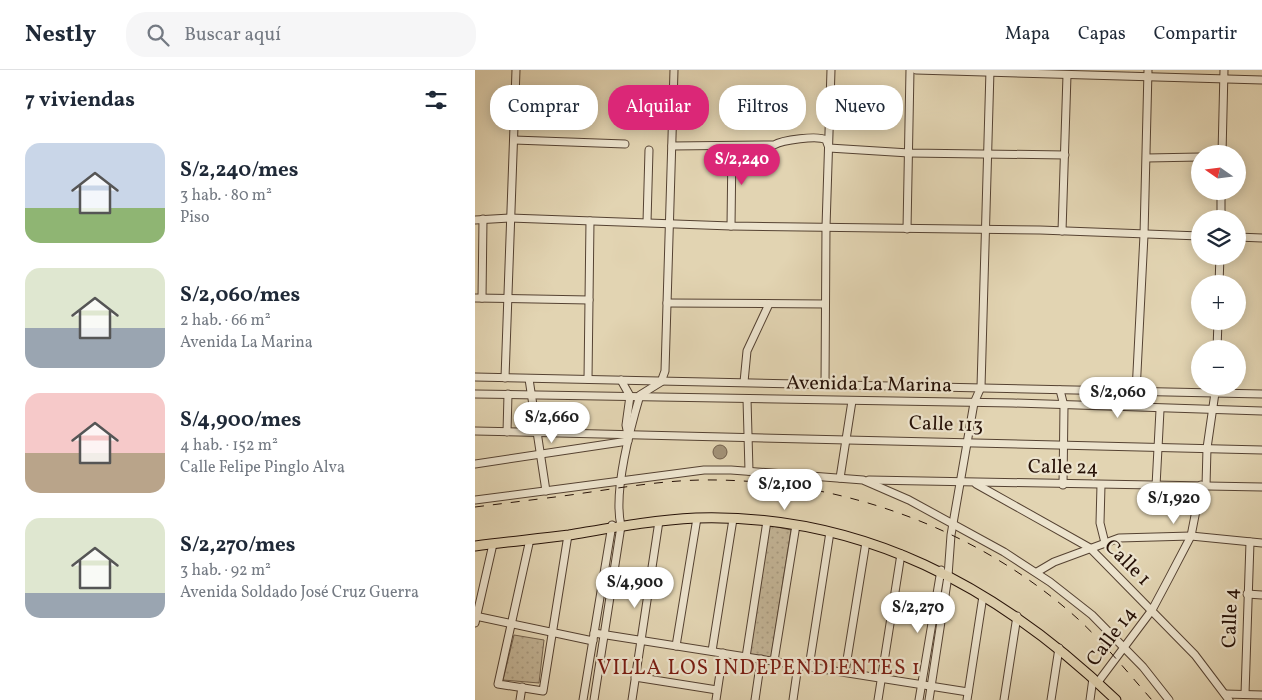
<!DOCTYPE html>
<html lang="es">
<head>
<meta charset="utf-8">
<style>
	body { margin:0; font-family:Vollkorn,serif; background:#f6f6f7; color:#1f2937; height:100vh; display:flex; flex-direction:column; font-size:19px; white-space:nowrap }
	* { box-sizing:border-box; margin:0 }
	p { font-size:16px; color:#747a83 }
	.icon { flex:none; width:28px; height:28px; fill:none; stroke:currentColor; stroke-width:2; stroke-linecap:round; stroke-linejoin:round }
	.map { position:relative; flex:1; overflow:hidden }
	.panel { display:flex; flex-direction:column; background:#fff; width:475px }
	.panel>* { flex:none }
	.banner { position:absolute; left:15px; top:15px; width:475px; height:45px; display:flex; gap:10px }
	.needle { width:32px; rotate:284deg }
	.tools { position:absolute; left:716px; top:75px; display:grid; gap:10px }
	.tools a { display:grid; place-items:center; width:55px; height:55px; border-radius:50%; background:#fff; box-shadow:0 2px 12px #0003; font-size:25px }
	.price { position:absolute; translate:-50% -42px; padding:0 11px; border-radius:18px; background:#fff; color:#222; font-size:16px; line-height:32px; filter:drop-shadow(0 1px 2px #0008) }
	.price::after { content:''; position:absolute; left:50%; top:30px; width:15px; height:11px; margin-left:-8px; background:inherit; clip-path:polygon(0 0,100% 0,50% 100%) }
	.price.active { background:#db2777; color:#fff }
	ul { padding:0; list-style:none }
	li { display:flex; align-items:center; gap:15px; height:125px; padding:0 25px }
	li span { display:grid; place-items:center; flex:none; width:140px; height:100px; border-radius:15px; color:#555 }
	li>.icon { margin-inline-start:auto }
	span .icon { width:60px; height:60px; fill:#fffc; stroke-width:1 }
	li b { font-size:21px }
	h2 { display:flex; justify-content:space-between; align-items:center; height:60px; padding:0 25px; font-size:21px }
	.chip { padding:0 18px; border-radius:20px; background:#fff; box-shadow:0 2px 12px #0003; font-size:18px; line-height:45px }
	.chip.active { background:#db2777; color:#fff }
	header { display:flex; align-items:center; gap:30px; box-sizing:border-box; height:70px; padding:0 25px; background:#fff; border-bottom:1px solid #e0e1e3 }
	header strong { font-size:24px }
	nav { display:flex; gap:28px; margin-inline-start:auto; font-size:18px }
	.search { width:350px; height:45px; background:#f6f6f7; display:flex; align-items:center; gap:12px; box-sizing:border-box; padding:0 18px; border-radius:20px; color:#747a83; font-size:19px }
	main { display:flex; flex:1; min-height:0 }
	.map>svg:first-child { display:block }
</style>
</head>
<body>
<header>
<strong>Nestly</strong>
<div class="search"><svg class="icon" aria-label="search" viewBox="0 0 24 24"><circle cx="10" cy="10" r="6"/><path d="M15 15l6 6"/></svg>Buscar aquí</div>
<nav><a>Mapa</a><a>Capas</a><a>Compartir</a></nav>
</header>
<main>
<section class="panel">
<h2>7 viviendas<svg class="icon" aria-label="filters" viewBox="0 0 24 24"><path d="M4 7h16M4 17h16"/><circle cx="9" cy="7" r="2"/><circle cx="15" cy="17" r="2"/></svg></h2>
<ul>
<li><span style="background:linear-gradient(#c9d6e8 65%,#8fb573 0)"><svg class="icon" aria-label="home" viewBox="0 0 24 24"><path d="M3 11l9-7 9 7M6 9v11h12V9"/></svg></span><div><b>S/2,240/mes</b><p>3 hab. · 80 m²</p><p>Piso</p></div></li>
<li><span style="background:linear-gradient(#dfe7d0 60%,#9aa5b1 0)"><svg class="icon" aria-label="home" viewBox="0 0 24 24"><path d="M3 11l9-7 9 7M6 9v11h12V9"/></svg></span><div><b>S/2,060/mes</b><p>2 hab. · 66 m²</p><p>Avenida La Marina</p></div></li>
<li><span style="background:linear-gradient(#f6c9c9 60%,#b9a48a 0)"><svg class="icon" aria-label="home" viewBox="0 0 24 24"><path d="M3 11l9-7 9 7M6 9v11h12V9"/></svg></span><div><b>S/4,900/mes</b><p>4 hab. · 152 m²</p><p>Calle Felipe Pinglo Alva</p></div></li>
<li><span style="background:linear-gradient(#dfe7d0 75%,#9aa5b1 0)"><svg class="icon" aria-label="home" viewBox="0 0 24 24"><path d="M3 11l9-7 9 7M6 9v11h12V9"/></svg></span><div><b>S/2,270/mes</b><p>3 hab. · 92 m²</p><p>Avenida Soldado José Cruz Guerra</p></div></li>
</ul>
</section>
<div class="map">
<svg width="787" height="630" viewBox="0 0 787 630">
	<defs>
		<pattern id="grass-dots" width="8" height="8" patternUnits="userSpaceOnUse" patternTransform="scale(1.25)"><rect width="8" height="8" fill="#c2b395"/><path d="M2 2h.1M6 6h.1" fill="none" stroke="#a7997f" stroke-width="1.8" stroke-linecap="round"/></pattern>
	</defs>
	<rect width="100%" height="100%" fill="#e2d4b2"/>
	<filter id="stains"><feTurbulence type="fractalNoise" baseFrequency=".004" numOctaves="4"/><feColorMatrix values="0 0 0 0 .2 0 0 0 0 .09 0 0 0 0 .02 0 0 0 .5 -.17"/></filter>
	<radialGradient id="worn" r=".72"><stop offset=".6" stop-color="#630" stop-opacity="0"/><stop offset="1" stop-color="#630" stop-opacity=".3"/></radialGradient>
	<!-- grass -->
	<g fill="url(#grass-dots)" stroke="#74624e">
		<polygon points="293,455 316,460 296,587 274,584"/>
		<polygon points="39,565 69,570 64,613 28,610"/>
	</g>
	<!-- water -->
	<circle fill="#a29278" stroke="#705e4b" cx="245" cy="382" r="7"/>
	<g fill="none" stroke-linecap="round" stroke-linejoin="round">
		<defs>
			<g id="minor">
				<polyline points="441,0 787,10"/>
				<polyline points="39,70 150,74"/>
				<path d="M197,76L299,75C307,70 343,65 351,70L354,78L434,83L590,85"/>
				<polyline points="747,84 749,0"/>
				<polyline points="672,88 725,87"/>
				<polyline points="746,149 746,121"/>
				<polyline points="0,150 35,148 256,156 565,160 725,166"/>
				<polyline points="172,152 174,80"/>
				<polyline points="256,156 257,77"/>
				<polyline points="432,159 435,0"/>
				<polyline points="587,161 592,5"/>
				<polyline points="762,167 787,168"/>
				<polyline points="744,214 745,186"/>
				<polyline points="0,228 114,230"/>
				<polyline points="7,228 8,149"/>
				<polyline points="192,233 350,234"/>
				<polyline points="742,279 743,251"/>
				<polyline points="0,307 787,324"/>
				<polyline points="30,308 41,0"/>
				<polyline points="54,309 71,421"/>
				<polyline points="113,309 115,151"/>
				<polyline points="146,310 155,326 151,355 153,365"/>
				<polyline points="269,312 272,281 294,234"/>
				<polyline points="350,315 351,157 356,0"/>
				<polyline points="585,320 589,336 588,415"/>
				<polyline points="661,322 669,165 673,0"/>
				<polyline points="0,324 538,333 787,341"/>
				<polyline points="272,329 274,401"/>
				<polyline points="0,361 787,380"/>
				<polyline points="32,362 33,324"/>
				<polyline points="0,394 153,371"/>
				<polyline points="365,408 377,331"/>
				<polyline points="394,410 787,417"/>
				<polyline points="501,414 615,478 720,585 754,630"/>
				<polyline points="626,415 625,453 630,473"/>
				<polyline points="681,416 685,340"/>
				<polyline points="731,416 732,378 741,316"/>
				<polyline points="0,430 229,400 256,400 388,410 434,430 529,482 575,512 617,545 668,597 694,630"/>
				<polyline points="55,469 23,614 68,621 93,465"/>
				<polyline points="562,502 579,492 644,468 716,466 787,473"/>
				<polyline points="772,524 787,525"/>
				<polyline points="0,546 118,571"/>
				<polyline points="0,553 18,474"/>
				<polyline points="119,563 493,622"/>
				<polyline points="201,576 222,448"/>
				<polyline points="237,581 258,449"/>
				<polyline points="271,587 292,451"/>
				<polyline points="299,591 321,455"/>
				<polyline points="334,597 355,462"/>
				<polyline points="370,602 391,472"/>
				<polyline points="160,607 242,620"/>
				<polyline points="623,612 677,540 693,510 716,466 726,415"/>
				<polyline points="750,624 787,625"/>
				<polyline points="770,624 775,472"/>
				<polyline points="45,630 47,617"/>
				<polyline points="108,630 137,455"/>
				<path d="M119,630L146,456C138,422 155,359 165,325L186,312L190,301L199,0"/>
				<polyline points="157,630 184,451"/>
				<polyline points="241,630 248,583"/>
				<polyline points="280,630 286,589"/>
				<polyline points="318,630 323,595"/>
				<polyline points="403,630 426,484"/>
				<polyline points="444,630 466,500"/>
				<polyline points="454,630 473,506 476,465 499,333 506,317 515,0"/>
				<polyline points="492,630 508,526"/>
				<polyline points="529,630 542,546"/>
				<polyline points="576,630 584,578"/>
				<polyline points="615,630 618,608"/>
			</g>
			<path id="major" d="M0,476C31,472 62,469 94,465C136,458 178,450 221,448C387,443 524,517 641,630"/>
		</defs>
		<!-- minor casing -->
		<use href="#minor" stroke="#554232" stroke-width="9"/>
		<!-- major casing -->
		<use href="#major" stroke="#261107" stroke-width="11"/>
		<!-- minor -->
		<use href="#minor" stroke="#ece3cd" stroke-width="7"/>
		<!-- major -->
		<use href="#major" stroke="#e2d4b2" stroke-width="9"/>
		<!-- rail -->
		<g stroke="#261107" stroke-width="1" stroke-dasharray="9 9" stroke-linecap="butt">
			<path d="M72,428C123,422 175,411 226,410C362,408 501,457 603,549C630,574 653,603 677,630"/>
			<polyline points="0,437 64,429"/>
		</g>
	</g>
	<g text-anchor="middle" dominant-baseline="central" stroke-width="4.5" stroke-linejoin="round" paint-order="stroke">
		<!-- street labels -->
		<g font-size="20" fill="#261107" stroke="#ece3cd">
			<text transform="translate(394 315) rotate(1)">Avenida La Marina</text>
			<text transform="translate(471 355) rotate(2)">Calle 113</text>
			<text transform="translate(588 398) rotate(1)">Calle 24</text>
			<text transform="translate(652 493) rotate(45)">Calle 1</text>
			<text transform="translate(756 548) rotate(-88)">Calle 4</text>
			<text transform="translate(637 567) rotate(-53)">Calle 14</text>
		</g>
		<!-- neighbourhood labels -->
		<g font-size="21" letter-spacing="1" fill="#7a1f14" stroke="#ece3cd">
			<text x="284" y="598">VILLA LOS INDEPENDIENTES 1</text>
		</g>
	</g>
	<rect width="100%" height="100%" filter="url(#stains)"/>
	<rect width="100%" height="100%" fill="url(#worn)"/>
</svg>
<div class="tools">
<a><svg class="needle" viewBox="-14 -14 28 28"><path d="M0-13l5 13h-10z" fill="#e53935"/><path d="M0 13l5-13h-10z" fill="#747a83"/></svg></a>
<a><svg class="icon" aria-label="layers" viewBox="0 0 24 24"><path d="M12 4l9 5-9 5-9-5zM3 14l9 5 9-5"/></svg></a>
<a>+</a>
<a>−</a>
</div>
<b class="price active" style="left:267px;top:116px">S/2,240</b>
<b class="price" style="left:643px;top:349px">S/2,060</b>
<b class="price" style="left:77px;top:374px">S/2,660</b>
<b class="price" style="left:310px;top:441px">S/2,100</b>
<b class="price" style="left:699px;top:455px">S/1,920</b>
<b class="price" style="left:160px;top:539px">S/4,900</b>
<b class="price" style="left:443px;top:564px">S/2,270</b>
<div class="banner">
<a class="chip">Comprar</a>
<a class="chip active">Alquilar</a>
<a class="chip">Filtros</a>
<a class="chip">Nuevo</a>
</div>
</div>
</main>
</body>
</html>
